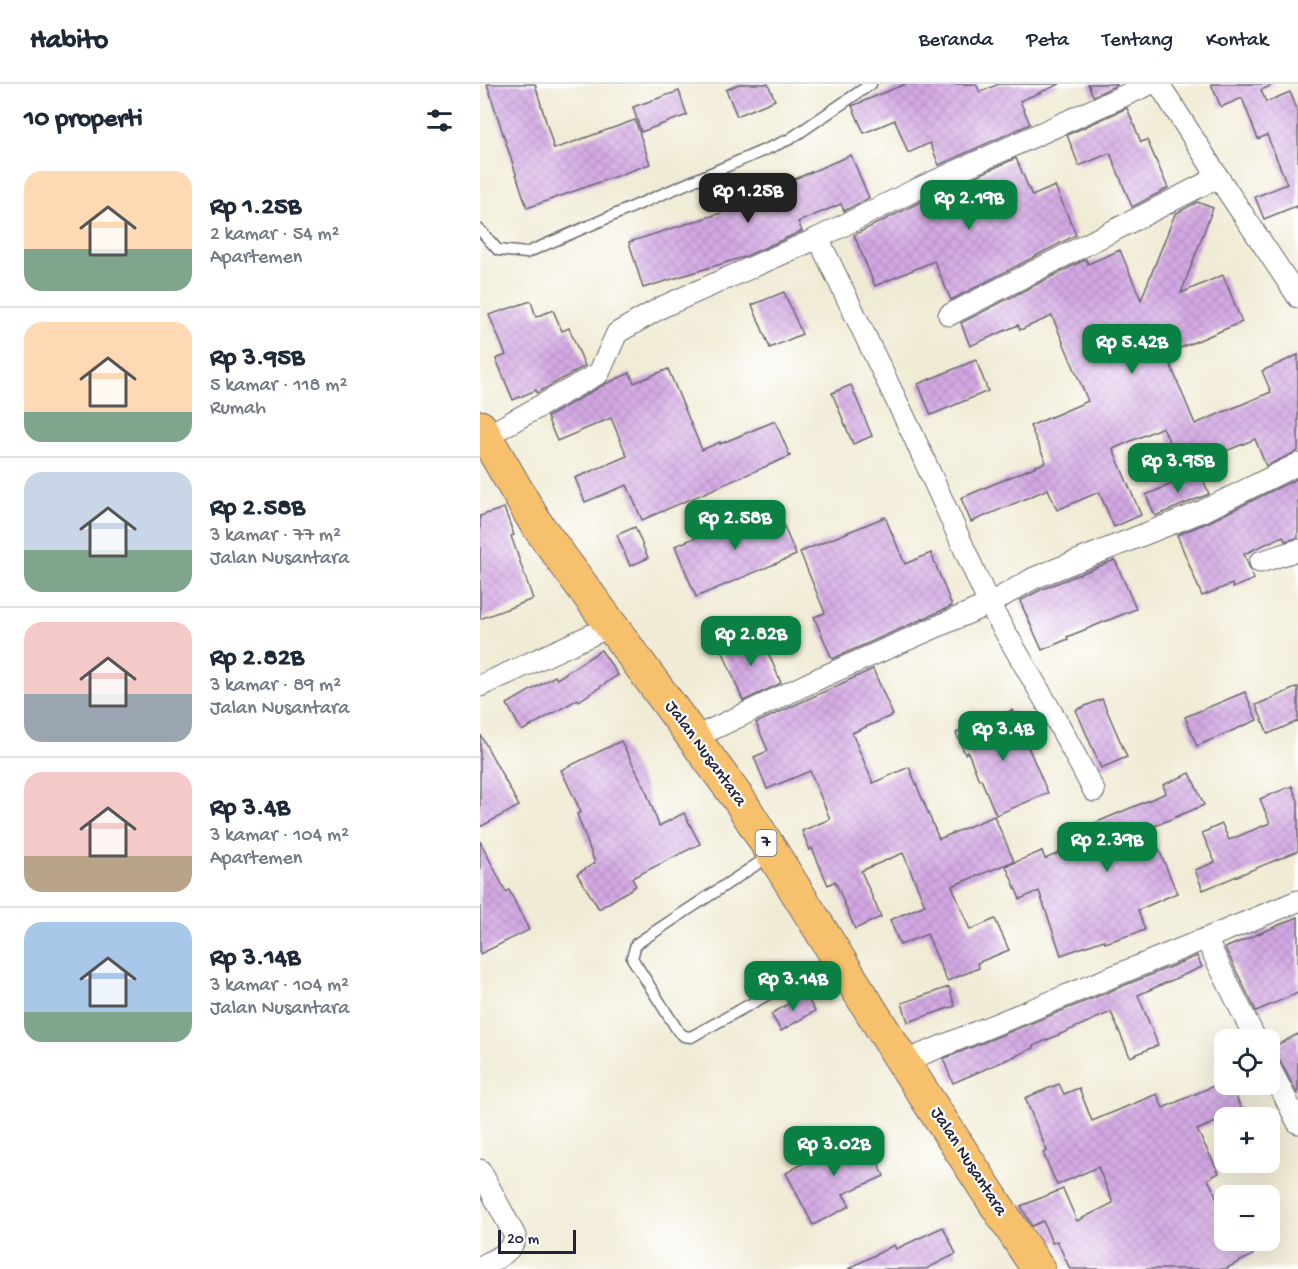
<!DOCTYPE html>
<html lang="id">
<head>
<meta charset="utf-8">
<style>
	body { margin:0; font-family:"Gochi Hand",sans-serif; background:#f2f2f3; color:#1f2937; height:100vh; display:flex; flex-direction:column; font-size:22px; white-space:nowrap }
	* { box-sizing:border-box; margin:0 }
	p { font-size:20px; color:#747a83 }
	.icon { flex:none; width:33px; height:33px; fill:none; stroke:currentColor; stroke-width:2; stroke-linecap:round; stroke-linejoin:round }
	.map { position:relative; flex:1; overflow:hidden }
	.panel { display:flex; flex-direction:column; background:#fff; width:480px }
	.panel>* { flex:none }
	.controls { position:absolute; left:734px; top:945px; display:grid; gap:12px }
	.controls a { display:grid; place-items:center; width:66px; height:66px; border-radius:12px; background:#fff; box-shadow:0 6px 24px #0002; font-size:30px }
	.scale { position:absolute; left:18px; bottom:15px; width:78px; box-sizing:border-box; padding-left:6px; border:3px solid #22223b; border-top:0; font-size:16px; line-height:21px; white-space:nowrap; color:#22223b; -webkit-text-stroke:4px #fff; paint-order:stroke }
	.price { position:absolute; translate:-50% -51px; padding:0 14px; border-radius:12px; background:#0b8043; color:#fff; font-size:20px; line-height:39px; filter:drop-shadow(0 2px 3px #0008) }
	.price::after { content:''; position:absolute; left:50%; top:36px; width:18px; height:14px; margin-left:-9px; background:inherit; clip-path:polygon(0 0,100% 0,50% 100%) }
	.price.active { background:#222; color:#fff }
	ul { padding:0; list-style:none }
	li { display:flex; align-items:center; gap:18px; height:150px; padding:0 24px }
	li+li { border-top:2px solid #e0e1e3 }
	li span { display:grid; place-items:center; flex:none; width:168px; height:120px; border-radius:18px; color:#555 }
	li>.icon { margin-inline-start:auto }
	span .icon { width:72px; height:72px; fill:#fffc; stroke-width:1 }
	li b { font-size:26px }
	h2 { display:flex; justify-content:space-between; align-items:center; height:72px; padding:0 24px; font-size:26px }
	header { display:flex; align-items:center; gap:36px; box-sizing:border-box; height:84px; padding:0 30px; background:#fff; border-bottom:2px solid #e0e1e3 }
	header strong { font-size:28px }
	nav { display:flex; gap:33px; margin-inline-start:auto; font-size:21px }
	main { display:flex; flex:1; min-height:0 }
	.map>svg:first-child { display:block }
</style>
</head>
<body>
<header>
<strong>Habito</strong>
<nav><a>Beranda</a><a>Peta</a><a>Tentang</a><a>Kontak</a></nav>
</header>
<main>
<section class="panel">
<h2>10 properti<svg class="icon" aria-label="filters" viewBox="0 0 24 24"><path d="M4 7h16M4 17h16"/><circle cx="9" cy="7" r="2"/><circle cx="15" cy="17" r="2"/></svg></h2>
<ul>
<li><span style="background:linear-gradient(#ffd9b3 65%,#7fa58c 0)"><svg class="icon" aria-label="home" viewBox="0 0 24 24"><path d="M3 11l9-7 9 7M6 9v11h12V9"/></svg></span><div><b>Rp 1.25B</b><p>2 kamar · 54 m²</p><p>Apartemen</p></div></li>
<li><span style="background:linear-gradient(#ffd9b3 75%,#7fa58c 0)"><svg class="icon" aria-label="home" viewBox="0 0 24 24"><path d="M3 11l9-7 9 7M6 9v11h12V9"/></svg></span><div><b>Rp 3.95B</b><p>5 kamar · 118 m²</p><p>Rumah</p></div></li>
<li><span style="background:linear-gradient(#c9d6e8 65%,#7fa58c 0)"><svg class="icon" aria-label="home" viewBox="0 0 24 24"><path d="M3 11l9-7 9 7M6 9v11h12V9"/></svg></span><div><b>Rp 2.58B</b><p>3 kamar · 77 m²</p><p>Jalan Nusantara</p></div></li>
<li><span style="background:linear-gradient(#f6c9c9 60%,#9aa5b1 0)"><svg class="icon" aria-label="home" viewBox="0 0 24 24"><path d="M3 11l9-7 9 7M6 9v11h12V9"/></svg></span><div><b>Rp 2.82B</b><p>3 kamar · 89 m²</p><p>Jalan Nusantara</p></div></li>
<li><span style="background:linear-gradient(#f6c9c9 70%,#b9a48a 0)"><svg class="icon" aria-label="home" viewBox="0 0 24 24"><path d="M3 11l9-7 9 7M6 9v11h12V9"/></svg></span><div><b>Rp 3.4B</b><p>3 kamar · 104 m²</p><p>Apartemen</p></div></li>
<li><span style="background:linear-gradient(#a9c7e8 75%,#7fa58c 0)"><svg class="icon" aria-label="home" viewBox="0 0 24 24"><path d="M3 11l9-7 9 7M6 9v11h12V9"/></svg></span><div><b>Rp 3.14B</b><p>3 kamar · 104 m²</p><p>Jalan Nusantara</p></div></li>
</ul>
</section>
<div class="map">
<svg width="818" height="1185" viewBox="0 0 818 1185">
	<defs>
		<pattern id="building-cross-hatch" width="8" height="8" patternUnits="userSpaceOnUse" patternTransform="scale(1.5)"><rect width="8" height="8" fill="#d3a8e3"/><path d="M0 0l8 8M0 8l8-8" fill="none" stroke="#b590c4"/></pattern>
	</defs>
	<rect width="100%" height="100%" fill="#fff"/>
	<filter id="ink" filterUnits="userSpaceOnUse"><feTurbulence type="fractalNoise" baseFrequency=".0167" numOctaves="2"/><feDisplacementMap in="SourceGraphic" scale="12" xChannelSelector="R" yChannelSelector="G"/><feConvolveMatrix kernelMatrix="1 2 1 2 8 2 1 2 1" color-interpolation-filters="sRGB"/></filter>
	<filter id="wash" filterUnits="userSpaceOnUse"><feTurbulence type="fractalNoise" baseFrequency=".008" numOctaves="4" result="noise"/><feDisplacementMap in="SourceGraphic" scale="24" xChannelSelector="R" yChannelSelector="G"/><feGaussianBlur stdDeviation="1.35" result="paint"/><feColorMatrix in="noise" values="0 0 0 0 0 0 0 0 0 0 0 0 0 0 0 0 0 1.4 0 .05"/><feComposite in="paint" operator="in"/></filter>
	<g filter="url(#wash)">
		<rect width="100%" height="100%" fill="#f0ebd4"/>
		<g id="blocks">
			<!-- building -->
			<g fill="url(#building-cross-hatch)">
				<polygon points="7,0 55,0 74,65 155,36 170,80 47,124"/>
				<polygon points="259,0 288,0 295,16 257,32 246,6"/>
				<polygon points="425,0 496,0 500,8 519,0 580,0 540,17 550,40 459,81 450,59 428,69 415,36 384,49 372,22"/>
				<polygon points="608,0 637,0 637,1 613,12"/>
				<polygon points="731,0 795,0 781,6 786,18 810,8 818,28 818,126 816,122 784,135 775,113 807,100 787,51 778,55 762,14 741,23"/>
				<polygon points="199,7 207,31 161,48 153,23"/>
				<polygon points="647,24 661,58 667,56 688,104 652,123 630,69 599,82 587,51"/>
				<polygon points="371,71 389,114 364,127 361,120 318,138 322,147 264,173 163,204 149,158 273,119 268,106 300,93 303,100"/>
				<polygon points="536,74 552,112 575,102 596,151 471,216 454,177 395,202 374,151 440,118"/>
				<polygon points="717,118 733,124 701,209 743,191 762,238 686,270 715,340 791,308 782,287 818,271 818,367 786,382 775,355 701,386 683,343 633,365 661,431 634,443 619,408 577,426 568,405 491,438 481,414 566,378 550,342 608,317 572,232 540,246 538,241 490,262 481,239 606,175 608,180 640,166 661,216 695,130"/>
				<polygon points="304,208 322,250 290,264 272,221"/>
				<polygon points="51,217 56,233 73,226 82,247 89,244 105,282 57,309 56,306 33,316 16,275 26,271 9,231"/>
				<polygon points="496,276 508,307 451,331 438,300"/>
				<polygon points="188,285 222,366 240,358 240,360 295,337 310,372 162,436 147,401 105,418 95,394 147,372 131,334 77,357 67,333 125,300 150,289 154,299"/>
				<polygon points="371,301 392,352 373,360 352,309"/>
				<polygon points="720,388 729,410 675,432 666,411"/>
				<polygon points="818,394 818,454 805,457 803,452 764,470 774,495 753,504 752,500 722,512 697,451 729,438"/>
				<polygon points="295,421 316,471 216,513 195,462"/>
				<polygon points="24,424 34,451 31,452 53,515 0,535 0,432"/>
				<polygon points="405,433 425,480 451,469 472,522 352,575 334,533 345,529 320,468"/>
				<polygon points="155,443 168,474 150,482 137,451"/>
				<polygon points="635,476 656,525 587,553 588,555 562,566 540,517 560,506"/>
				<polygon points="280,549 301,599 263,617 242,566"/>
				<polygon points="121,566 138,591 99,617 98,615 42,647 27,620 75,592 77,595"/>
				<polygon points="393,585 413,631 372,649 393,699 429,683 459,755 514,732 534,777 472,802 490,846 515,835 529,866 497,879 499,884 467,897 447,850 420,861 410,836 445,821 423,769 381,787 401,833 375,845 355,797 348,801 332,764 330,766 322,747 350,735 330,687 287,705 274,673 288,667 276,639"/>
				<polygon points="818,603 818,637 788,650 776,621"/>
				<polygon points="765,608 777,636 717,662 705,633"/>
				<polygon points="622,615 647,673 621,684 596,626"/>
				<polygon points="532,626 568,709 516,731 501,695 499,696 488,668 485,670 476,649"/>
				<polygon points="0,650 39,722 0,743"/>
				<polygon points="141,657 165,704 179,742 204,729 220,760 152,794 156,802 119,825 97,790 115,779 97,730 101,728 81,686"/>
				<polygon points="710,689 724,721 670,744 697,809 658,826 665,846 625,859 624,856 581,871 559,807 540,815 526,782 562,767 565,775 620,751 615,739 686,709 683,701"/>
				<polygon points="812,702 818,717 818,767 723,806 715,786 735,778 722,749 742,740 749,756 790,739 780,715"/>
				<polygon points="0,757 26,808 29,806 49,846 0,870"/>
				<polygon points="818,833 818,909 776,927 745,864"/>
				<polygon points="717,872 722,883 658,911 678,961 650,973 631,928 553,962 554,964 473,999 463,975"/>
				<polygon points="469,903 475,922 428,938 422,919"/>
				<polygon points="325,910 335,927 301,947 291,930"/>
				<polygon points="818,950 818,1011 793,963"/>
				<polygon points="579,1000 584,1010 599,1004 612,1037 677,1010 683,1024 738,1000 751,1000 762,1027 717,1046 739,1089 728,1095 744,1128 744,1156 766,1156 773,1171 745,1185 590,1185 577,1157 572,1159 563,1137 552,1142 541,1122 583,1105 597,1137 633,1119 618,1083 577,1101 563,1069 567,1067 545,1014"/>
				<polygon points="385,1049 404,1092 363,1110 370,1122 333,1141 306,1089 353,1063"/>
				<polygon points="463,1143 476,1170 446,1185 368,1185 414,1161 416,1165"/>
			</g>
		</g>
	</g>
	<g filter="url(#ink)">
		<use href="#blocks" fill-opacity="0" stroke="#6a6871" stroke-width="1.5"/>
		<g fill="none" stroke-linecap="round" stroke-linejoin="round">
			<defs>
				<g id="service">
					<polyline points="0,146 18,166 46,169 310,55 391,0"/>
					<polyline points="291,771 156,860 152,874 198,947 204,952 211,953 354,874"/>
				</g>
				<g id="minor">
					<polyline points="679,0 738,93 818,213"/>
					<polyline points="338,154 433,351 509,520 578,639 614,707"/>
					<polyline points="469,231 738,93"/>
					<polyline points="5,353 119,289 137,249 182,223 338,154 435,106 670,0"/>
					<polyline points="780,478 818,466"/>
					<polyline points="0,602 131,542"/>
					<polyline points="214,654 342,593 509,520 554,494 723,427 818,380"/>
					<polyline points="726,855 776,956"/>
					<polyline points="423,978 818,817"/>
					<polyline points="789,982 818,1039"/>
					<path d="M0,1086L35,1152C34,1168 13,1176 0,1183"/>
				</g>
				<polyline id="trunk" points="0,343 55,438 260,717 423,978 558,1185"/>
			</defs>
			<!-- service casing -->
			<use href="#service" stroke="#6a6871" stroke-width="13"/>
			<!-- minor casing -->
			<use href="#minor" stroke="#6a6871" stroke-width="23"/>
			<!-- trunk casing -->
			<use href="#trunk" stroke="#6a6871" stroke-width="35"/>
			<!-- service -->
			<use href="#service" stroke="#fff" stroke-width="10"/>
			<!-- minor -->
			<use href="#minor" stroke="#fff" stroke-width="21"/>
			<!-- trunk -->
			<use href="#trunk" stroke="#f7c06c" stroke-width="33"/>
		</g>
	</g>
	<g text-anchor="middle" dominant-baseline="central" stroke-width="4.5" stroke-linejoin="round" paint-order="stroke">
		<!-- shield labels -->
		<rect fill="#fff" stroke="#646476" stroke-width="1.5" x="275.5" y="746" width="21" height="26" rx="4.5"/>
		<g font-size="16" font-weight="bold" fill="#22223b">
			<text x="286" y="759">7</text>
		</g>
		<!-- street labels -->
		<g font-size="18" fill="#22223b" stroke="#fff">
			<text transform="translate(225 670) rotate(54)">Jalan Nusantara</text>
			<text transform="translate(488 1078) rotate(57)">Jalan Nusantara</text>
		</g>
	</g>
</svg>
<div class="controls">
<a><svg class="icon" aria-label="locate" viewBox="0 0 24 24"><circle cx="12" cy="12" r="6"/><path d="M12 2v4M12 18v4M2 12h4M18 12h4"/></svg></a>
<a>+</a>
<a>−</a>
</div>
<div class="scale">20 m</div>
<b class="price active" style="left:268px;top:140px">Rp 1.25B</b>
<b class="price" style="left:489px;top:147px">Rp 2.19B</b>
<b class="price" style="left:652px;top:291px">Rp 5.42B</b>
<b class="price" style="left:698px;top:410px">Rp 3.95B</b>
<b class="price" style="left:255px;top:467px">Rp 2.58B</b>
<b class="price" style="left:271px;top:583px">Rp 2.82B</b>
<b class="price" style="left:523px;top:678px">Rp 3.4B</b>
<b class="price" style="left:627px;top:789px">Rp 2.39B</b>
<b class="price" style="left:313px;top:928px">Rp 3.14B</b>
<b class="price" style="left:354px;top:1093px">Rp 3.02B</b>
</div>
</main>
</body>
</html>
